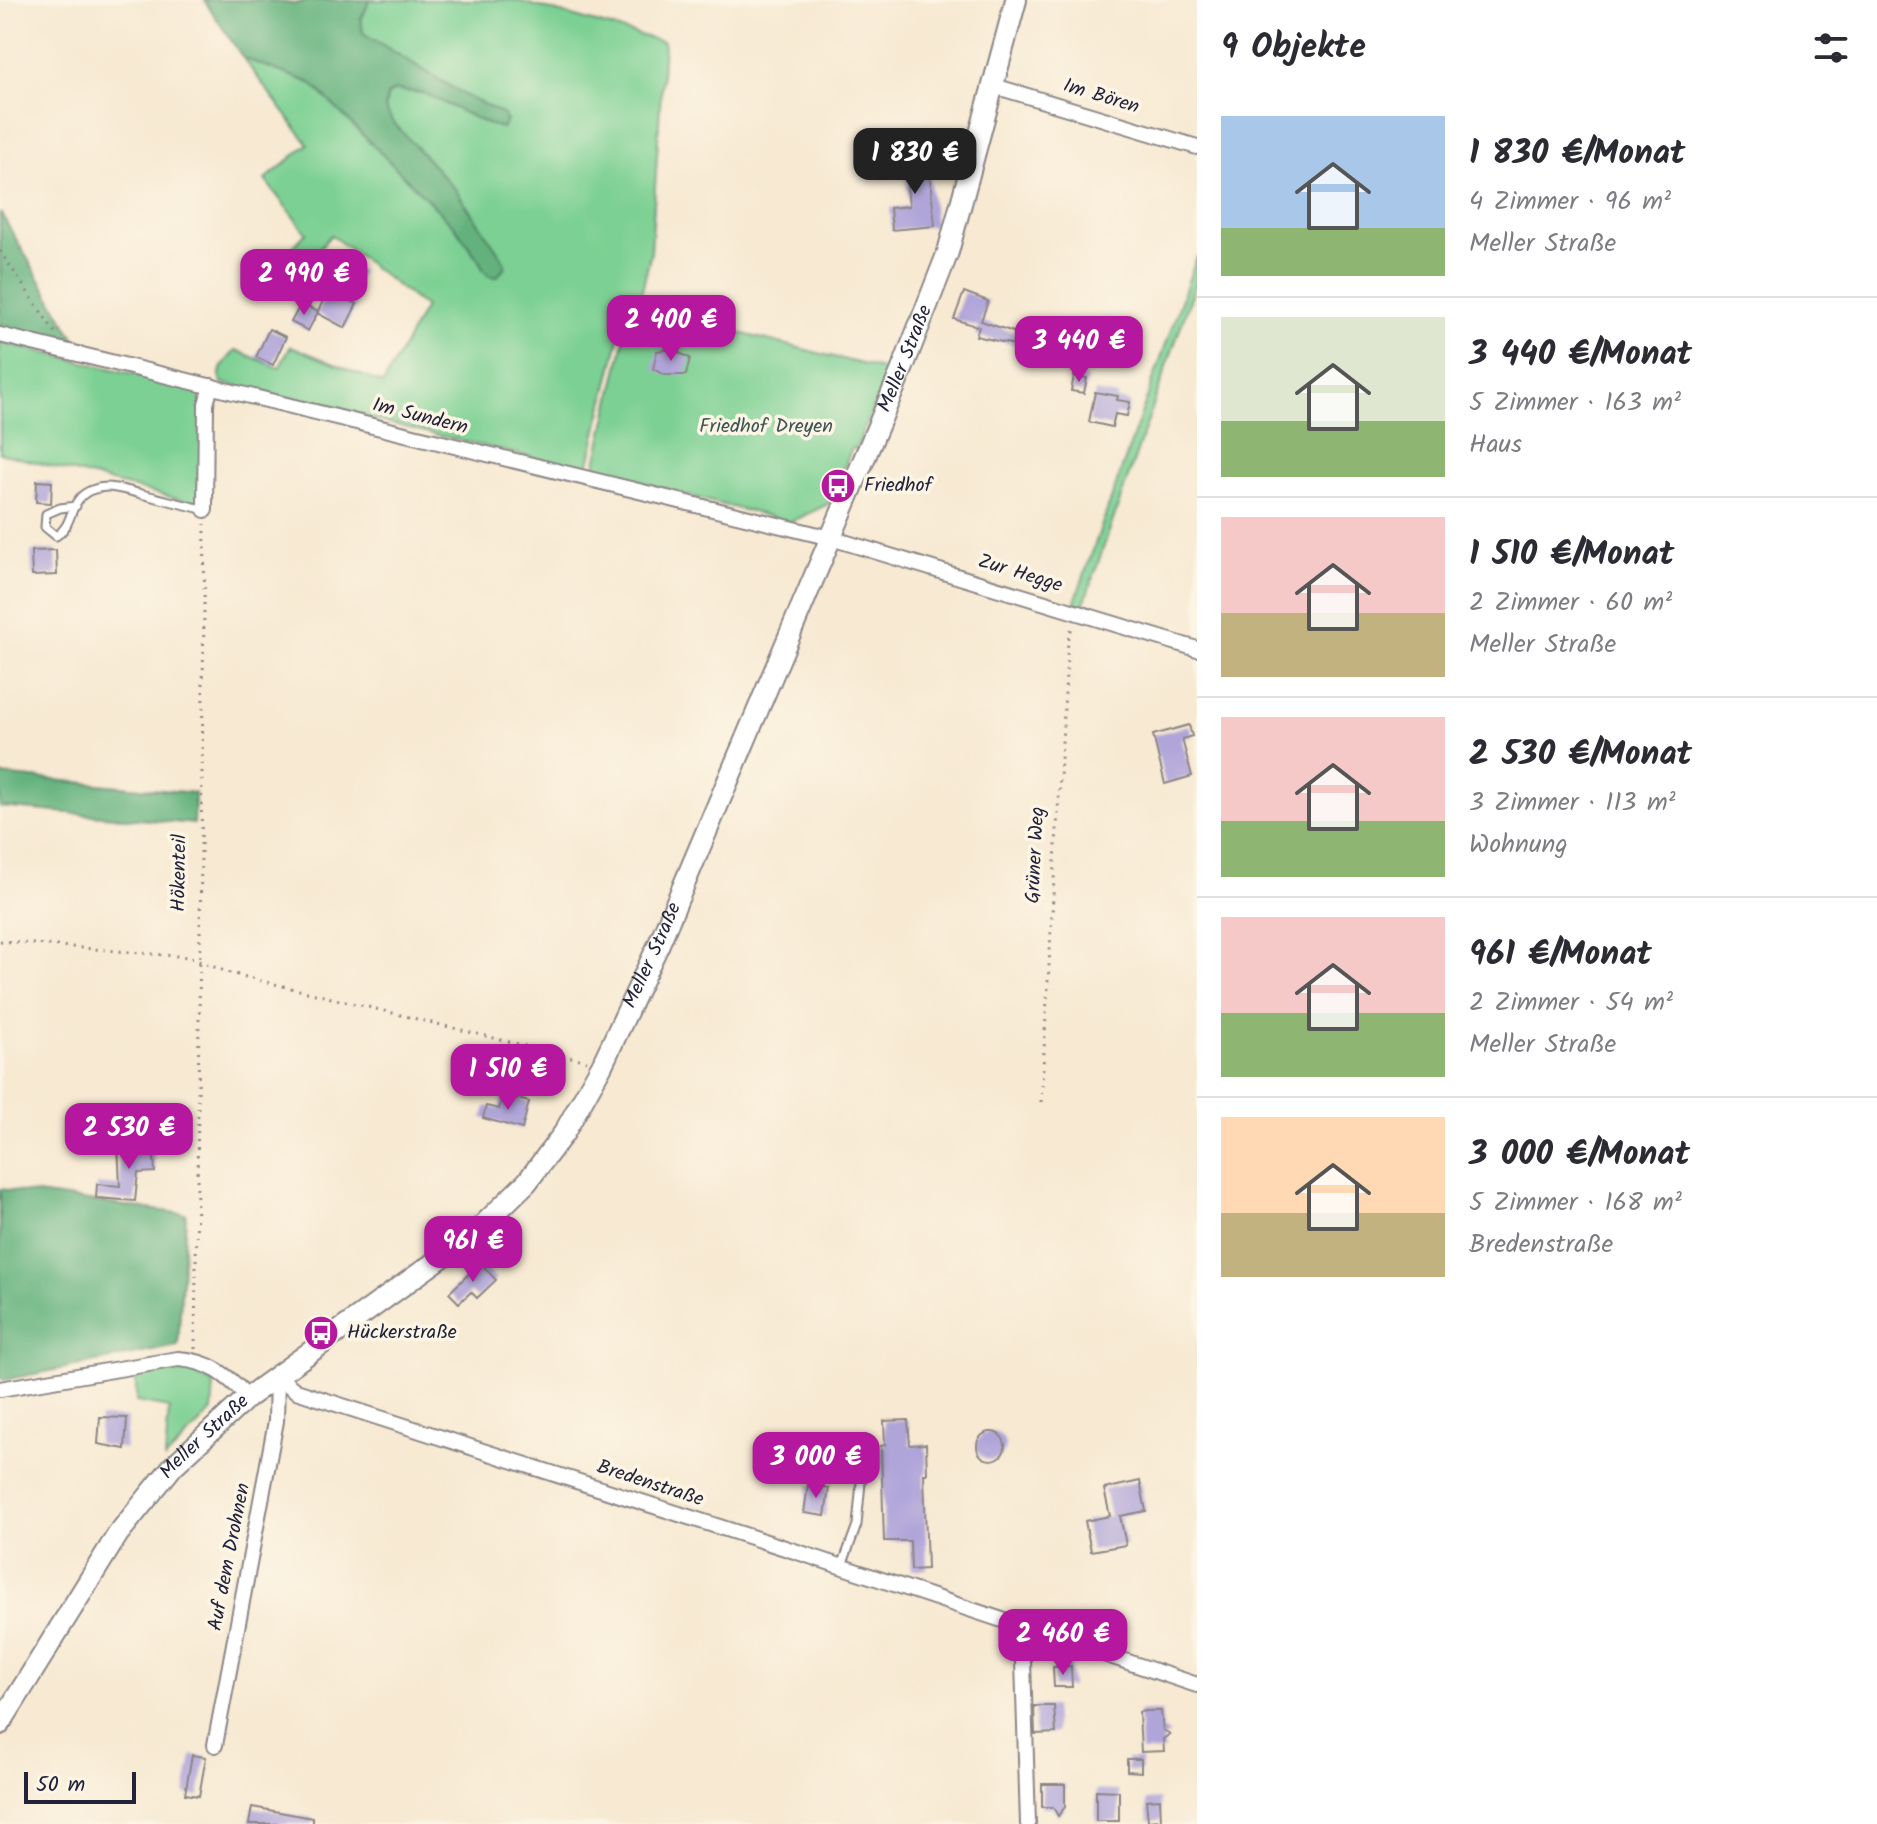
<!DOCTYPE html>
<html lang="de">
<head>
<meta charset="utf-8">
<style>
	body { margin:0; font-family:Kalam,sans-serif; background:#f2f2f3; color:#2b2b33; height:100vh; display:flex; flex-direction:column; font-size:30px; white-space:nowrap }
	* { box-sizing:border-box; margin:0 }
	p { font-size:26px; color:#7c7c81 }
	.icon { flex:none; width:44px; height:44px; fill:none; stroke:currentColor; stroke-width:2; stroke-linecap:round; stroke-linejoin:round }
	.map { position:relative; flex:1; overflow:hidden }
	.sheet { display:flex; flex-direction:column; background:#fff; width:680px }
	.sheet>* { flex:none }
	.scale { position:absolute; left:24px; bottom:20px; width:112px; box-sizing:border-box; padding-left:8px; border:4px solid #22223b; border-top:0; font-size:22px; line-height:28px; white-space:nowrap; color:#22223b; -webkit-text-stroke:6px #fcf5e5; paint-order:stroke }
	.price { position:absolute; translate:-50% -68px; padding:0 18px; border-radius:16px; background:#b5179e; color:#fff; font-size:26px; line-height:52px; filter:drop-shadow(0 2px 4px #0008) }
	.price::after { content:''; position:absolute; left:50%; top:48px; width:24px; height:18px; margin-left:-12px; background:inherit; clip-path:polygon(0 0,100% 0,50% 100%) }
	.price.selected { background:#222; color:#fff }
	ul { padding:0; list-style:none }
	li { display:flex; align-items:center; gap:24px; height:200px; padding:0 24px }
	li+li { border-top:2px solid #e1e1e2 }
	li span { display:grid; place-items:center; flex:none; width:224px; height:160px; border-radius:0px; color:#555 }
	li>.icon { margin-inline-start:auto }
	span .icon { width:96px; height:96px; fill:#fffc; stroke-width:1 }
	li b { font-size:34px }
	h2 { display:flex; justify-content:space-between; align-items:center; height:96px; padding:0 24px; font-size:34px }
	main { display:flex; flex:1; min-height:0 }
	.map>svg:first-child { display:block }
</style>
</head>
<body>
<main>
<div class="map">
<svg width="1197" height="1824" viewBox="0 0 1197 1824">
	<rect width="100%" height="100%" fill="#fcf5e5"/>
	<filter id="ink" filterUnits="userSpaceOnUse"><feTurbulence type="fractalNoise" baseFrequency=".0125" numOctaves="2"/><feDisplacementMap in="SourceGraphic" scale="16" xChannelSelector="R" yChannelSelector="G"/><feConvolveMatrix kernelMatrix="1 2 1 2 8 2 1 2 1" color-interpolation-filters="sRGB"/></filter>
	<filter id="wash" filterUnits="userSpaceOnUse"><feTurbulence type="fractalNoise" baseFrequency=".006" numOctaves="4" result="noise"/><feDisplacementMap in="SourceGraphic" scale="32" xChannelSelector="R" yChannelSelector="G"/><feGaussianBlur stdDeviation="1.8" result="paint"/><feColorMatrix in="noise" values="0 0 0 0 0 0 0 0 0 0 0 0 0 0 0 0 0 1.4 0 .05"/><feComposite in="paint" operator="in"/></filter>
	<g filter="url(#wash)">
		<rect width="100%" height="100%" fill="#f7e9d2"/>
		<!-- green -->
		<g fill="#7bd093" stroke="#4e7967" stroke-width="2">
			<path d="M370,0H515L664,42L651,252L638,307L889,371L856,449L852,448L828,504L791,522L594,472L625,336L636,310L620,334L587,471L222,383C215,369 227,361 236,350L279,368L291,346L383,384L425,307L331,235L276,296L270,292L276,282L269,272L306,233L265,180L308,144L243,58L311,83L455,227L480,262L484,271L455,189L391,121L385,108L387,96L394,90L424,93L487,124L502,114L466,96L363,33L361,20Z"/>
			<polygon points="1197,256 1197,280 1083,606 1074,604"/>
			<polygon points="0,342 201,390 203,395 201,505 0,453"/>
			<polygon points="169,1369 192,1371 214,1384 212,1411 165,1459 169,1408 136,1402 136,1374"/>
		</g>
		<!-- forest -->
		<g fill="#64b27d" stroke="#436a5c" stroke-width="2">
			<polygon points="204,0 265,0 295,4 308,0 370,0 361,19 363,33 466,96 503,114 507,121 502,128 487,124 424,93 394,90 387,96 385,108 392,121 455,189 501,256 505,266 497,277 489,276 484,271 480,262 455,227 311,83 243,58"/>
			<polygon points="0,213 2,215 77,343 0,328"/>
			<polygon points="0,775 195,793 194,824 0,807"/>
			<polygon points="0,1189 186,1214 178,1346 4,1380 0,1377"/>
		</g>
		<g id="blocks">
			<!-- building -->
			<g fill="#b0a5d9">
				<polygon points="910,157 911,161 928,159 935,226 892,230 890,208 909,206 906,177 898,178 896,159"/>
				<polygon points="343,262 362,272 348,299 357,304 345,328 317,313"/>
				<polygon points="964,292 988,301 981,321 1022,335 1019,346 976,336 979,327 954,319"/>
				<polygon points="301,303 318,312 308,331 291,322"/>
				<polygon points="269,329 286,337 273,365 256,357"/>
				<polygon points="671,349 690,358 686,375 665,375 653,369 657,351"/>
				<polygon points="1074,376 1087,378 1084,393 1071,391"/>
				<polygon points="1095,392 1118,396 1117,400 1130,402 1127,416 1115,414 1112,427 1089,422"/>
				<polygon points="37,481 52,482 51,503 36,502"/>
				<polygon points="56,550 57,575 32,576 31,551"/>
				<polygon points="1189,725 1192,736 1182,739 1192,776 1165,784 1153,735"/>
				<polygon points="503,1095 529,1102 522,1129 483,1118 486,1106 499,1109"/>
				<polygon points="153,1142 155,1172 138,1173 135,1201 96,1198 97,1184 120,1186 118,1144"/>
				<polygon points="480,1263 496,1280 477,1298 471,1292 459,1303 449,1293"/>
				<polygon points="100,1417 127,1418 125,1449 98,1444"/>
				<polygon points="908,1420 910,1445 926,1444 927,1474 924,1474 927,1569 911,1570 910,1541 884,1541 881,1446 885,1445 884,1421"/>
				<circle cx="991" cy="1446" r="14"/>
				<polygon points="1140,1481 1146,1511 1120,1516 1126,1545 1091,1551 1085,1521 1110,1516 1104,1489"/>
				<polygon points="808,1485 829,1488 825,1516 804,1513"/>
				<polygon points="1071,1666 1072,1687 1054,1687 1053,1667"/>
				<polygon points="1034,1706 1054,1706 1056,1733 1035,1734"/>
				<polygon points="1147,1711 1161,1711 1163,1730 1170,1734 1163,1739 1164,1751 1141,1752 1139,1712"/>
				<polygon points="192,1755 206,1757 199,1796 185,1794"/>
				<polygon points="1127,1759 1141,1759 1141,1772 1127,1771"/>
				<polygon points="1042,1784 1065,1784 1065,1807 1058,1816 1053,1807 1042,1807"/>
				<polygon points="1096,1790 1119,1791 1119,1821 1096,1821"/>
				<polygon points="1160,1799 1161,1820 1148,1821 1146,1800"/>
				<polygon points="252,1807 313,1818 313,1824 249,1824"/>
			</g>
		</g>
	</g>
	<g filter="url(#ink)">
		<use href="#blocks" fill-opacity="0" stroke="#8c8686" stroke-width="2"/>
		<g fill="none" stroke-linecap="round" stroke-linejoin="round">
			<defs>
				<g id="service">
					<path d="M76,506L60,508L46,514L45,527L56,536C71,527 69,511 79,499C85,491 97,487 107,487C117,487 128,491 138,493C160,499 183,504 205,510"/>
					<polyline points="842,1566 857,1525 865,1440"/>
				</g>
				<g id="minor">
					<polyline points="994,86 1197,147"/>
					<polyline points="0,335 831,538 1197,649"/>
					<polyline points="205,510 206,404 211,386"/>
					<polyline points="277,1376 296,1391 813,1557 1197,1685"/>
					<path d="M0,1389L178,1359C210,1361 227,1375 248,1397"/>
					<polyline points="1022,1628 1028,1824"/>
					<polyline points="215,1745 276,1421 277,1376"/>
				</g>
				<g id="secondary">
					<path id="s1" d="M0,1724L118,1534L173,1466L248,1397L474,1234L527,1182L564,1133L602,1065L658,946L903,367L948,252L1016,0"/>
				</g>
			</defs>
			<!-- service casing -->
			<use href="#service" stroke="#8c8686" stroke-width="11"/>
			<!-- minor casing -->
			<use href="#minor" stroke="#8c8686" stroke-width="18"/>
			<!-- secondary casing -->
			<use href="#secondary" stroke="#8c8686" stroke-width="24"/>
			<!-- path -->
			<g stroke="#8c8686" stroke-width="3" stroke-dasharray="2 6" stroke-linecap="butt">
				<polyline points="0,251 56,334"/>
				<polyline points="0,941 188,957 230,973 587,1061"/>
				<polyline points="1041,1102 1068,640 1072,627"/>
				<polyline points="195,1349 205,524"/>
			</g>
			<!-- service -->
			<use href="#service" stroke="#fff" stroke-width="7"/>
			<!-- minor -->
			<use href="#minor" stroke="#fff" stroke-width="14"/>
			<!-- secondary -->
			<use href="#secondary" stroke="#fff" stroke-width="20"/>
		</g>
	</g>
	<!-- icons -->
	<defs>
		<symbol id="bus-disc" viewBox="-11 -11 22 22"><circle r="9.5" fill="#b5179e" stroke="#fcf5e5"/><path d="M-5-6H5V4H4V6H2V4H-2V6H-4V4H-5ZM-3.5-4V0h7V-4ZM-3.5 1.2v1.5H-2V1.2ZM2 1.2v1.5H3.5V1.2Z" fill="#fff"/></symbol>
	</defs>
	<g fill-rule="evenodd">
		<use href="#bus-disc" x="818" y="466" width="40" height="40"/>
		<use href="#bus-disc" x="301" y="1313" width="40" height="40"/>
	</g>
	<g text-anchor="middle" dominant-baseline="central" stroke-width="7" stroke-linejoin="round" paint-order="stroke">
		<!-- street labels -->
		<g font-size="20" fill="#22223b" stroke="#fcf5e5">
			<text transform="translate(1101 97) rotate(17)">Im Bören</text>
			<text stroke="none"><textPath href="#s1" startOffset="1674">Meller Straße</textPath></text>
			<text transform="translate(420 417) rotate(14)">Im Sundern</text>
			<text transform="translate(1020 574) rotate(17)">Zur Hegge</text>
			<text transform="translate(1036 855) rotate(-87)">Grüner Weg</text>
			<text transform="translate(180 873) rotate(-89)">Hökenteil</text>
			<text stroke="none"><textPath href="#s1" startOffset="1026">Meller Straße</textPath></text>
			<text stroke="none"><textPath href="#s1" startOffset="354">Meller Straße</textPath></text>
			<text transform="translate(650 1484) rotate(18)">Bredenstraße</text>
			<text transform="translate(230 1557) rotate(-79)">Auf dem Drohnen</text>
		</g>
		<!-- park labels -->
		<g font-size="20" fill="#3d5655" stroke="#fcf5e5">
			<text x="766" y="427">Friedhof Dreyen</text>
		</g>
		<!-- poi labels -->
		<g font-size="20" fill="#22223b" stroke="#fcf5e5" text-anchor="start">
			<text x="864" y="486">Friedhof</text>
			<text x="347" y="1333">Hückerstraße</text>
		</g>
	</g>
</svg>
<div class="scale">50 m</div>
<b class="price selected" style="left:915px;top:196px">1 830 €</b>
<b class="price" style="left:304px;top:317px">2 990 €</b>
<b class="price" style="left:671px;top:363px">2 400 €</b>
<b class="price" style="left:1079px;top:384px">3 440 €</b>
<b class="price" style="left:508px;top:1112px">1 510 €</b>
<b class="price" style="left:129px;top:1171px">2 530 €</b>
<b class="price" style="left:473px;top:1284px">961 €</b>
<b class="price" style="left:816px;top:1500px">3 000 €</b>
<b class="price" style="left:1063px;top:1677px">2 460 €</b>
</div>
<section class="sheet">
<h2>9 Objekte<svg class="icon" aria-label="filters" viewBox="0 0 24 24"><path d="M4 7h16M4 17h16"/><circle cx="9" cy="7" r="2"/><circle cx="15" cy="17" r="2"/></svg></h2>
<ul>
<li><span style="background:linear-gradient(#a9c7e8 70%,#8fb573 0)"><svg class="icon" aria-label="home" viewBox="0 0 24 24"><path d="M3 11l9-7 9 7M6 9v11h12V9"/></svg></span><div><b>1 830 €/Monat</b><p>4 Zimmer · 96 m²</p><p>Meller Straße</p></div></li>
<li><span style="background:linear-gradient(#dfe7d0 65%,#8fb573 0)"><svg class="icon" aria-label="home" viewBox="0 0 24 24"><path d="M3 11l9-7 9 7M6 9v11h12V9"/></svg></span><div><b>3 440 €/Monat</b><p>5 Zimmer · 163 m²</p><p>Haus</p></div></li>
<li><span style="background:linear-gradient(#f6c9c9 60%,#c2b280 0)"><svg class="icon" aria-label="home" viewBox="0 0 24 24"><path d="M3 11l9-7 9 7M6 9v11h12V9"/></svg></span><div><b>1 510 €/Monat</b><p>2 Zimmer · 60 m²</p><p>Meller Straße</p></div></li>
<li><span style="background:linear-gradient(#f6c9c9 65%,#8fb573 0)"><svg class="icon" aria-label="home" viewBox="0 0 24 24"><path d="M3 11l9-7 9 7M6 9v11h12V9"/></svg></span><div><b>2 530 €/Monat</b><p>3 Zimmer · 113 m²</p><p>Wohnung</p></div></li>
<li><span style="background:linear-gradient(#f6c9c9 60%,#8fb573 0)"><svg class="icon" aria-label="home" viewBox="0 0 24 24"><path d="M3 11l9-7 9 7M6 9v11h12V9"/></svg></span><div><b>961 €/Monat</b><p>2 Zimmer · 54 m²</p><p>Meller Straße</p></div></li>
<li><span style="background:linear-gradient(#ffd9b3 60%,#c2b280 0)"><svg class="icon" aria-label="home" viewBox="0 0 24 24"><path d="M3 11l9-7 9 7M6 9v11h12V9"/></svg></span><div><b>3 000 €/Monat</b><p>5 Zimmer · 168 m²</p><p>Bredenstraße</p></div></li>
</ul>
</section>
</main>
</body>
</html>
